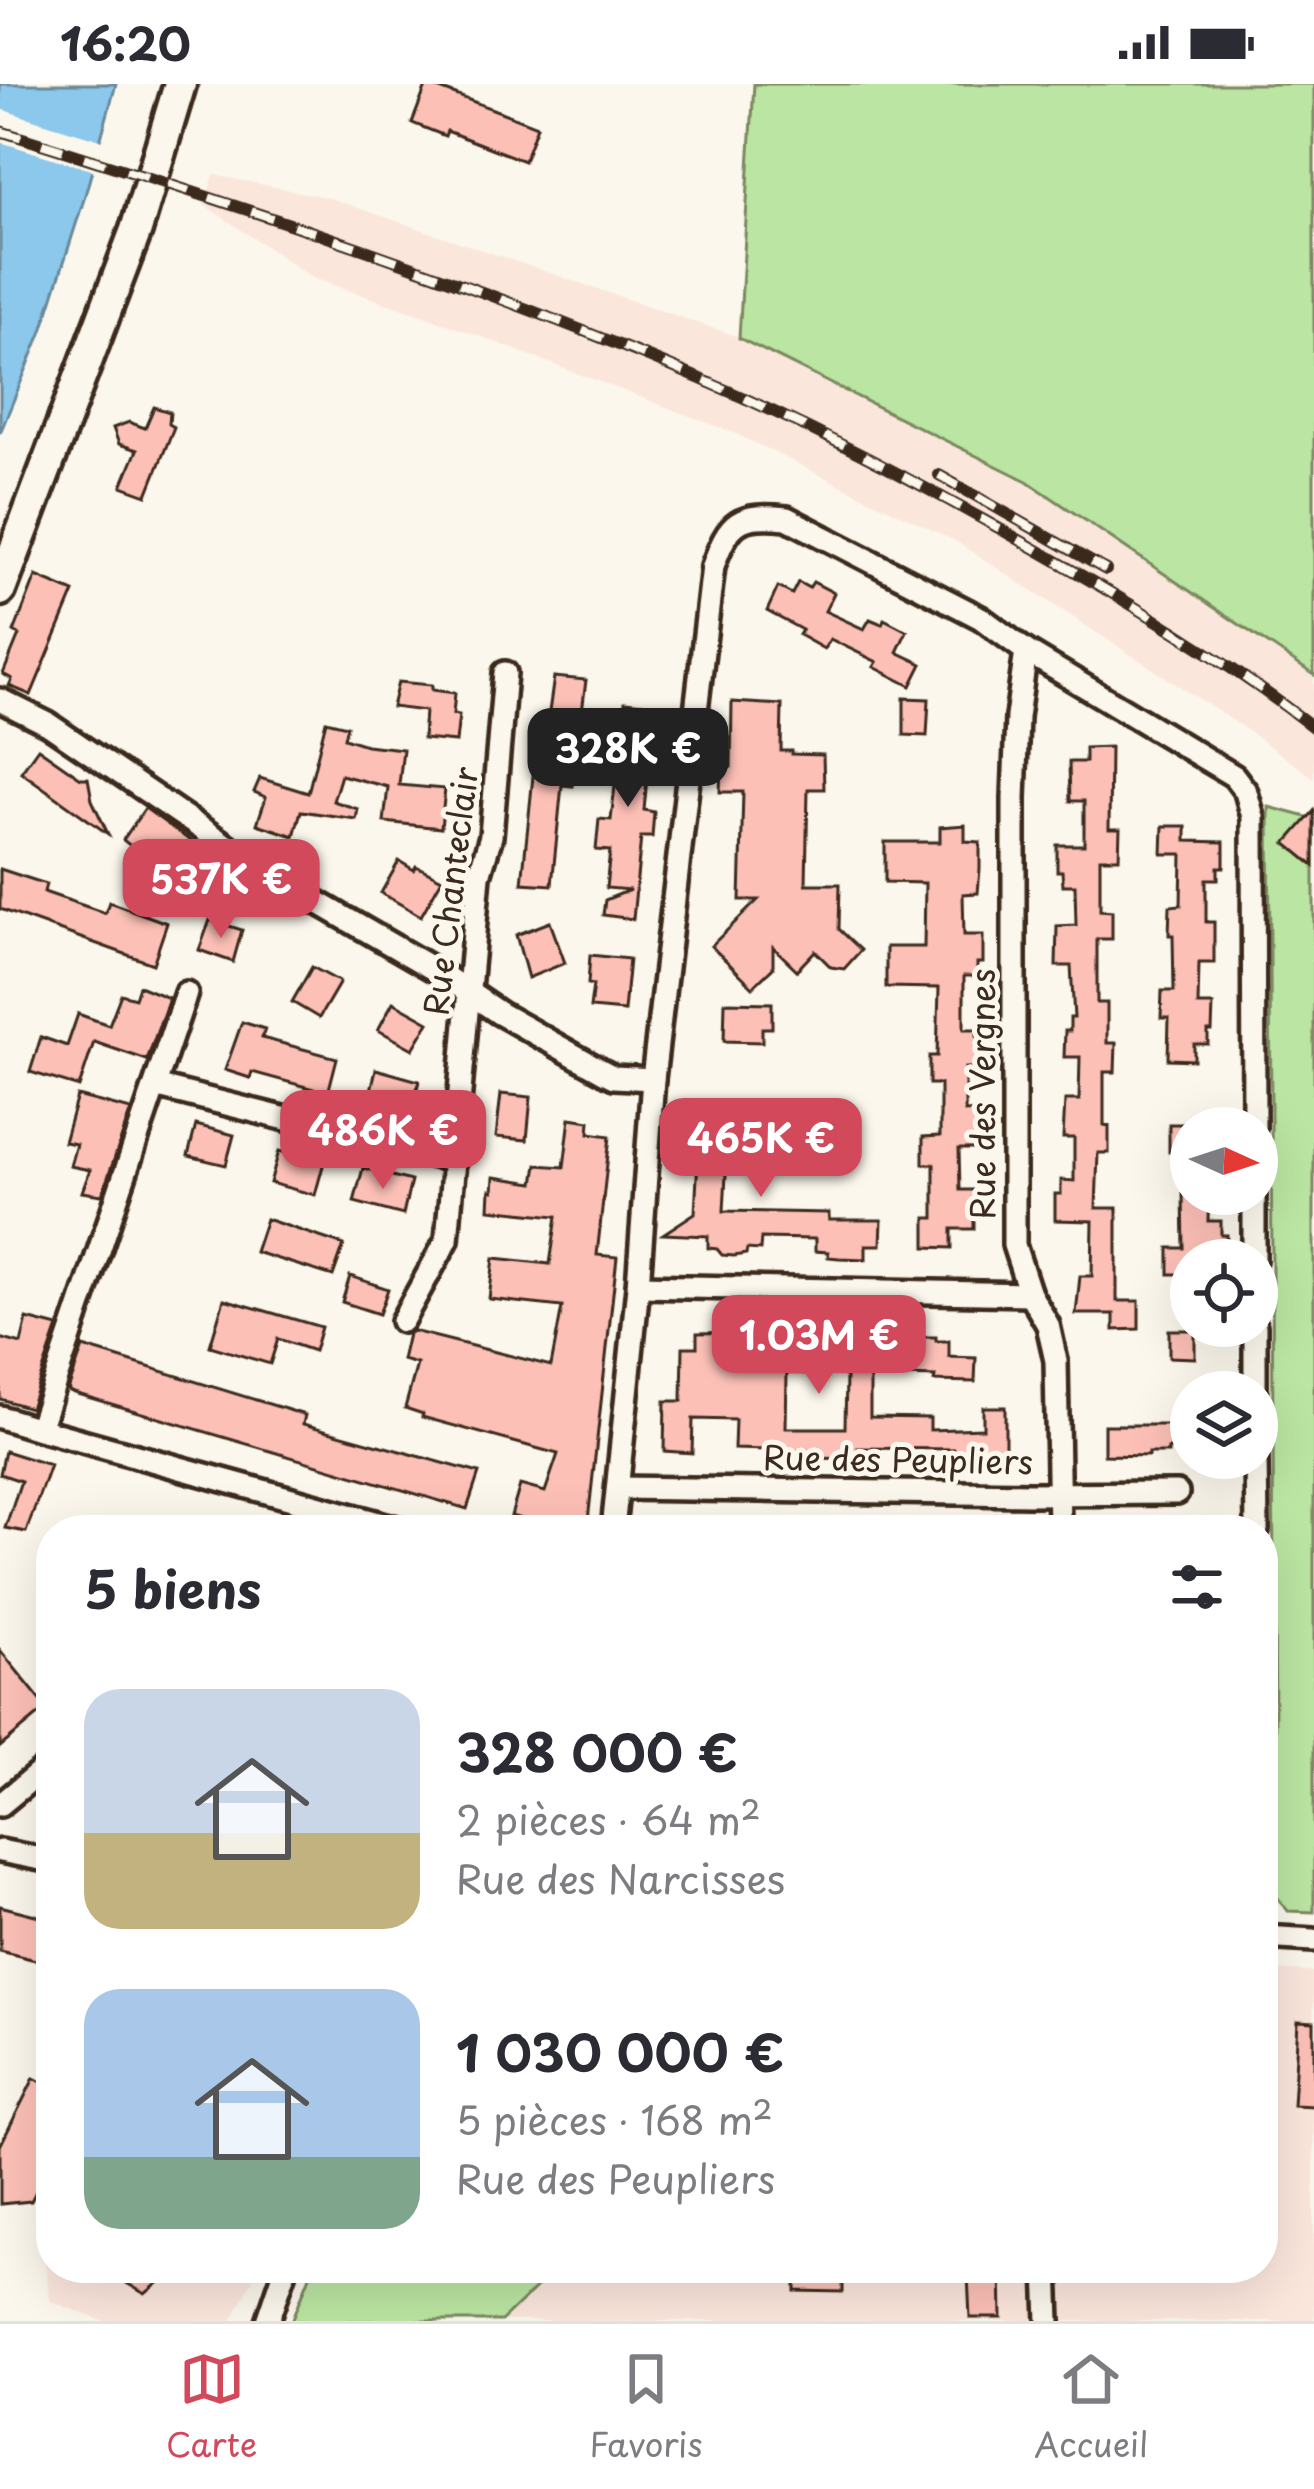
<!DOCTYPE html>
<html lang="fr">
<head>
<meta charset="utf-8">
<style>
	body { margin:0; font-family:"Playpen Sans",sans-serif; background:#f7f7f7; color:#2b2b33; height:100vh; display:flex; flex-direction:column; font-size:45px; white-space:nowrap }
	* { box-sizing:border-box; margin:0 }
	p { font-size:39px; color:#7c7c81 }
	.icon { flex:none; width:66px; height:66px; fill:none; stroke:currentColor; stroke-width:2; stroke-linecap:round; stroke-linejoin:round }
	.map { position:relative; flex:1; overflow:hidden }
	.drawer { position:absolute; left:36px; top:1431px; width:1242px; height:768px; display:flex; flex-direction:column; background:#fff; border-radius:48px; box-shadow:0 12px 48px #0002 }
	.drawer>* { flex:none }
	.needle { width:78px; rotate:93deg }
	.fabs { position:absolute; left:1170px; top:1023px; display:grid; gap:24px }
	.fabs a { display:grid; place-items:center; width:108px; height:108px; border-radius:50%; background:#fff; box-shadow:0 12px 48px #0002; font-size:60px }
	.price { position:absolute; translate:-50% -102px; padding:0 27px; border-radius:24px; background:#d1495b; color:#fff; font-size:39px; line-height:78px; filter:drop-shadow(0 3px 6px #0008) }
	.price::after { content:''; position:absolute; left:50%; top:72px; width:36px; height:27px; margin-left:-18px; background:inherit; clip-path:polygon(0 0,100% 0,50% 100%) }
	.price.selected { background:#222; color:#fff }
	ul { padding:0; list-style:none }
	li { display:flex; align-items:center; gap:36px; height:300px; padding:0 48px }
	li span { display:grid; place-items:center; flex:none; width:336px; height:240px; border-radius:36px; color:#555 }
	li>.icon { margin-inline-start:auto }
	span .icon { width:144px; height:144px; fill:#fffc; stroke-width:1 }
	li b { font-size:51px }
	h2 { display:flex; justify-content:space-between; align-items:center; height:144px; padding:0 48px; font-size:51px }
	.status { display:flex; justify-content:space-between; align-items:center; height:84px; padding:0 60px; background:#fff; direction:ltr }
	.status svg { height:33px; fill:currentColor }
	.menu { display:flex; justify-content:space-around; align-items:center; height:168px; border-top:3px solid #e1e1e2; background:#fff; font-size:33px; color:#7c7c81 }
	.menu a { display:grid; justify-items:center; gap:6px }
	.menu .selected { color:#d1495b }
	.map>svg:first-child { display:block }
</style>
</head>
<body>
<div class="status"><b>16:20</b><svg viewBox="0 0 49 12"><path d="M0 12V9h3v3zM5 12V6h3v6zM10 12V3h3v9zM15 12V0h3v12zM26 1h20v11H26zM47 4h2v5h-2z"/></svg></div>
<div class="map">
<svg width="1314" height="2237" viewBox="0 0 1314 2237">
	<rect width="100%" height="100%" fill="#fbf7ec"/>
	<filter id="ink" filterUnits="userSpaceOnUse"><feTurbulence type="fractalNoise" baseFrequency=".00833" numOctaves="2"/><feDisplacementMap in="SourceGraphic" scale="24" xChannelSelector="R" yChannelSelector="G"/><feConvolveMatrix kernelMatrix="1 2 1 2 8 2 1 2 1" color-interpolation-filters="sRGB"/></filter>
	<g filter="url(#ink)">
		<!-- built -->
		<g fill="#fbe6dc">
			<polygon points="214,91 326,113 739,253 1027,397 1314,591 1314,694 1241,642 955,457 732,348 447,240 313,194 204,121"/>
			<polygon points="1263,1886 1314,1888 1314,2237 501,2237 550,2190 643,2188 644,2184 1263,2184"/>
			<polygon points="51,2108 51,2184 258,2184 232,2237 103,2237 50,2217 39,2132"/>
		</g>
		<!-- green -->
		<g fill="#bbe5a2" stroke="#7b8860" stroke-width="3">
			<polygon points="754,0 1314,0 1314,591 1027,397 739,254"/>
			<polygon points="1269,723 1314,735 1314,1828 1288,1827 1276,1812"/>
			<polygon points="313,2184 644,2184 644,2188 550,2190 501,2237 292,2237"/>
		</g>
		<!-- water -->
		<polygon fill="#8bc8eb" stroke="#6b8999" stroke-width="3" points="0,0 116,0 84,115 42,247 0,349"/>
		<!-- pier -->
		<polygon fill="#fbf7ec" points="0,25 107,58 98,88 0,58"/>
		<!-- building -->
		<g fill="#fcc0b7" stroke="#3b2a1e" stroke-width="3" fill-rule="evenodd">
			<polygon points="427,0 537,42 524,77 447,47 445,52 412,39"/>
			<polygon points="154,323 170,328 169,340 174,343 147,411 122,402 137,366 119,360 113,344 129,338 145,344"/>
			<polygon points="36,492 74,508 31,611 9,602 12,595 3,590 19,551 14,548"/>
			<polygon points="798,498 809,504 813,498 834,509 825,527 864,545 870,535 882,540 884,535 907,547 897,568 922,580 911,602 874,583 877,578 830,555 824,565 799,551 802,546 767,527 778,503 792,510"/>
			<polygon points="554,593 586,596 573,702 562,701 552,801 522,799 539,634 548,635"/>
			<polygon points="398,598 432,601 432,606 455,609 453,630 459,631 456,658 423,655 425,627 392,623"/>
			<polygon points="904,614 929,615 927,652 904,651"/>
			<polygon points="625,618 654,621 644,726 654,728 652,753 641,753 633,835 603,831 605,816 630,806 606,804 610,767 596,766 599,735 611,736"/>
			<polygon points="732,618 782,621 781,667 792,667 792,670 823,671 824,705 808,705 806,800 840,800 839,845 861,866 844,885 831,883 815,867 797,886 773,863 773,884 753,903 711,862 758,816 740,816 743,708 720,708 721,683 731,683"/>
			<polygon points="326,637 347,642 344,654 366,661 403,665 399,701 445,705 441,744 384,738 388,703 341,691 333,717 358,725 356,735 301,727 294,752 257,740 266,713 254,708 260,694 308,709"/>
			<polygon points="1110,663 1109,745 1120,745 1119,774 1100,774 1100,826 1112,827 1112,855 1097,855 1097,919 1107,919 1107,959 1116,959 1115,988 1104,988 1104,1041 1109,1042 1109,1069 1098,1069 1096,1124 1117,1124 1117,1217 1139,1217 1139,1245 1114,1246 1114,1230 1076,1230 1080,1192 1092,1192 1093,1137 1055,1136 1055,1110 1061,1110 1061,1096 1074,1097 1074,1054 1063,1054 1065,1016 1079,1016 1080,973 1064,973 1065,947 1070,947 1070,934 1074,934 1071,882 1056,882 1057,842 1076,841 1075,801 1063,801 1062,787 1057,787 1057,761 1084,761 1084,717 1070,717 1069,678 1085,678 1085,664"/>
			<polygon points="38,664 81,694 88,694 92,716 108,750 21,688"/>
			<polygon points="145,724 207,769 200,781 222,789 216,812 146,785 127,771 132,763 123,756"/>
			<polygon points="1314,727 1314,782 1286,759"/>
			<polygon points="965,741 965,757 980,758 980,785 978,809 963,810 964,851 983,851 983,879 977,879 977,892 964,892 964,945 977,945 977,958 982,958 982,984 965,984 965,1028 979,1027 979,1065 959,1065 960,1106 974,1106 974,1145 952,1145 952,1164 926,1163 926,1134 934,1134 934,1080 923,1080 923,1053 940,1052 940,1000 929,1000 929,972 937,972 939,904 886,903 886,863 924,863 925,799 885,798 885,758 940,758 940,743"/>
			<polygon points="1163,742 1186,742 1186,757 1224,758 1224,783 1218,783 1218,795 1206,795 1206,838 1214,838 1214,879 1199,879 1198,921 1213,921 1212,947 1208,947 1208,960 1194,960 1194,976 1168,975 1169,934 1161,934 1162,907 1174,907 1173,851 1169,851 1170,822 1181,821 1182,770 1162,770"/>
			<polygon points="399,777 414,786 416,782 442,795 421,832 381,809"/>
			<polygon points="0,785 46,800 44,808 105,829 109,818 167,839 153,880 0,825"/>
			<polygon points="210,836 242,846 233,878 199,866"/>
			<polygon points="550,838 565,879 528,894 516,851"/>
			<polygon points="590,871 629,875 624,927 590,924 593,901 588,900"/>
			<polygon points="312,883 340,898 319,934 292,918"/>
			<polygon points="139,902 169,914 147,976 94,958 79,1003 30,988 41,953 67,962 78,930 109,941 121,910 135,914"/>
			<polygon points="393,918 429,938 413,965 378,946"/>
			<polygon points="725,918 772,919 772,944 762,944 762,958 724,957"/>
			<polygon points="242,938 265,945 262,954 337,974 328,1009 252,988 250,994 225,986"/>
			<polygon points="376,985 419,997 411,1028 369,1015"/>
			<polygon points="501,1010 531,1013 527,1056 496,1053"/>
			<polygon points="77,1012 131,1026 102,1111 82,1108 90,1086 70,1082 76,1060 64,1058"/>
			<polygon points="707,1022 777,1023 777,1044 774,1044 773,1050 728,1054 724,1127 829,1129 829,1136 882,1136 881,1161 866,1161 866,1175 839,1174 828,1173 828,1168 815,1167 815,1155 761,1154 760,1166 747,1165 746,1170 734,1172 722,1171 717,1165 708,1164 708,1152 663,1150 695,1129 698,1074 706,1074"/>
			<polygon points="570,1034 590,1037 589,1049 610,1052 597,1171 617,1173 587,1446 544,1446 545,1442 511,1432 520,1401 545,1408 558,1370 422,1333 423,1330 405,1324 417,1280 402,1276 408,1250 413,1247 551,1282 562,1223 489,1215 494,1174 550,1180 557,1132 489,1125 490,1106 493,1107 494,1093 534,1099 537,1081 564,1083"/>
			<rect x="1169" y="1040" width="22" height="28"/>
			<polygon points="196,1041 234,1051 226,1081 188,1072"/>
			<polygon points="279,1067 324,1078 315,1111 270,1099"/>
			<polygon points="363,1084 411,1097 403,1131 354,1118"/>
			<polygon points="1183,1110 1209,1110 1208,1137 1221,1137 1221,1151 1227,1151 1227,1176 1191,1176 1191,1190 1169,1190 1169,1164 1184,1164"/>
			<polygon points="266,1135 344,1161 333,1192 255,1168"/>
			<polygon points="350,1192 388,1205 379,1230 342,1218"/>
			<polygon points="224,1215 321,1243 314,1267 278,1255 270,1280 210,1262"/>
			<polygon points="27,1235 58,1243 30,1324 0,1315 0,1254 21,1260"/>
			<path d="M804,1246H830L831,1252H843V1265L899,1267L898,1253H936V1257H949V1273L976,1274L975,1298L934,1297L935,1293L870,1291V1333L930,1334V1346L983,1344V1323H1005V1377L954,1376V1365L858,1364V1375L811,1374L810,1367L734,1365L735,1336L693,1335L692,1369L664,1367L665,1317H682L683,1263H697V1249L749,1248V1263L791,1264L792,1250H804ZM787,1289L846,1291L845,1344H786Z"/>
			<polygon points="1169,1246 1195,1246 1195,1274 1169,1273"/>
			<polygon points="83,1263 305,1331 303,1340 479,1389 467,1425 74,1309 68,1306"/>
			<polygon points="1104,1341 1191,1341 1191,1365 1168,1365 1168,1369 1148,1369 1148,1372 1104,1371"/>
			<polygon points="5,1367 50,1381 26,1448 5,1444 21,1397 0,1390"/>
			<polygon points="0,1566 47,1624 0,1663"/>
			<polygon points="0,1822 51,1835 51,1880 0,1867"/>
			<polygon points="1298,1937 1314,1938 1314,2022 1293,2021"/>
			<polygon points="34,1994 51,2003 51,2078 31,2117 0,2120 0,2062"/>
			<polygon points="130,2184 177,2184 145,2210 123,2197"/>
			<polygon points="796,2184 843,2184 843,2208 796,2207"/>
			<polygon points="974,2184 1001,2184 1002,2234 970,2234 968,2191 974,2190"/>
		</g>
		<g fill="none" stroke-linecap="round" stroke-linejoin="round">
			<defs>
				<g id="street">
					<polyline points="1026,567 1017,633 1014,714 1014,1161 1030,1210 1048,1241 1056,1277 1059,1446"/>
					<polyline points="0,616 48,640 267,789 440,889 499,929 604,988 614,993 653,995"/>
					<polyline points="155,1002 454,1077"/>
					<polyline points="1254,1110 1254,1176"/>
					<polyline points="638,1202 1030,1210"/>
					<polyline points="402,1237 447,1156 479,792 491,752 505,589"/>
					<polyline points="1255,1242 1255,1308"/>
					<polyline points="0,1333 39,1345 186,909"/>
					<polyline points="39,1345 404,1446"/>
					<polyline points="1256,1374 1257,1446"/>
					<polyline points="618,1404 1029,1410 1177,1409"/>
					<path d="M613,1446L638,1202L653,995L713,482C729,437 739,429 787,434L981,534L1026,567L1234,692L1246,708L1253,733L1254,1044"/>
					<polyline points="0,1721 51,1679"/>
					<polyline points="0,1767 51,1777"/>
					<polyline points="1263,1853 1314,1856"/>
					<polyline points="1047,2184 1049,2237"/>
					<polyline points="268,2237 286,2184"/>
				</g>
				<polyline id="secondary" points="0,506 136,146 180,0"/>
			</defs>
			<!-- street casing -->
			<use href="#street" stroke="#3b2a1e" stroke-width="30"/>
			<!-- secondary casing -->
			<use href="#secondary" stroke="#3b2a1e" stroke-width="39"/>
			<!-- street -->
			<use href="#street" stroke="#fbf7ec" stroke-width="21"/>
			<!-- secondary -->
			<use href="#secondary" stroke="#fbf7ec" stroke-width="30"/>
			<defs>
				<g id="rail">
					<path d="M0,47C245,123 490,203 726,306C831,352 932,406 1032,463C1129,518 1226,576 1314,644"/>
					<polyline points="939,391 1106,486"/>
				</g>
			</defs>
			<!-- rail casing -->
			<use href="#rail" stroke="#3b2a1e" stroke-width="12"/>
			<!-- rail -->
			<use href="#rail" stroke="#fbf7ec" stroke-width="8" stroke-dasharray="22" stroke-linecap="butt"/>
		</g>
	</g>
	<g text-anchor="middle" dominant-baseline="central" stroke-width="10" stroke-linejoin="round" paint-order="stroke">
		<!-- street labels -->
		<g font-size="33" fill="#3b2a1e" stroke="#fbf7ec">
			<text transform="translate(449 807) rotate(-83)">Rue Chanteclair</text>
			<text transform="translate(981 1010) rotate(-90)">Rue des Vergnes</text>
			<text transform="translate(898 1374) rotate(1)">Rue des Peupliers</text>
		</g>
	</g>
</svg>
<div class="fabs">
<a><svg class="needle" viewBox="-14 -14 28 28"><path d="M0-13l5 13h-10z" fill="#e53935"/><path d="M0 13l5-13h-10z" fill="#7c7c81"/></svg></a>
<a><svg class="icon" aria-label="locate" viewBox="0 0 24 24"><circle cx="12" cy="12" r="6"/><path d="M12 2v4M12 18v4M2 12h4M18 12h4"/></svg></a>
<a><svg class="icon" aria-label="layers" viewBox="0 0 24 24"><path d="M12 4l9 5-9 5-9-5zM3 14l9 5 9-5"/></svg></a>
</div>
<b class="price selected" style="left:628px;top:726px">328K €</b>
<b class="price" style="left:221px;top:857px">537K €</b>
<b class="price" style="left:383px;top:1108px">486K €</b>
<b class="price" style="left:761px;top:1116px">465K €</b>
<b class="price" style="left:819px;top:1313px">1.03M €</b>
<section class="drawer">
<h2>5 biens<svg class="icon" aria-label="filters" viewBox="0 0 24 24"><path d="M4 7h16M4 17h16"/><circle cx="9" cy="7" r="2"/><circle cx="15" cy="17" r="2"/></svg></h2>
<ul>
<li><span style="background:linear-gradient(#c9d6e8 60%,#c2b280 0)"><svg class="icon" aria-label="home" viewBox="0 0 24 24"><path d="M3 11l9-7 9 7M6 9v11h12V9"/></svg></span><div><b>328 000 €</b><p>2 pièces · 64 m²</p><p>Rue des Narcisses</p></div></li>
<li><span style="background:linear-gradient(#a9c7e8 70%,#7fa58c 0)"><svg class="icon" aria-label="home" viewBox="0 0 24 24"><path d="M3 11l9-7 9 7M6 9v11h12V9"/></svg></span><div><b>1 030 000 €</b><p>5 pièces · 168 m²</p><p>Rue des Peupliers</p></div></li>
</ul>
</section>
</div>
<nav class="menu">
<a class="selected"><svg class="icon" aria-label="map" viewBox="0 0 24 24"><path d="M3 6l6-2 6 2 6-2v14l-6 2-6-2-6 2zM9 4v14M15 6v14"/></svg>Carte</a>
<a><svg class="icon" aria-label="saved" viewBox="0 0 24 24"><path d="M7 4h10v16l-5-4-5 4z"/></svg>Favoris</a>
<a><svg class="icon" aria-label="home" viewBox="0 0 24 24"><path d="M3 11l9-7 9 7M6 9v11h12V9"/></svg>Accueil</a>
</nav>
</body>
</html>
